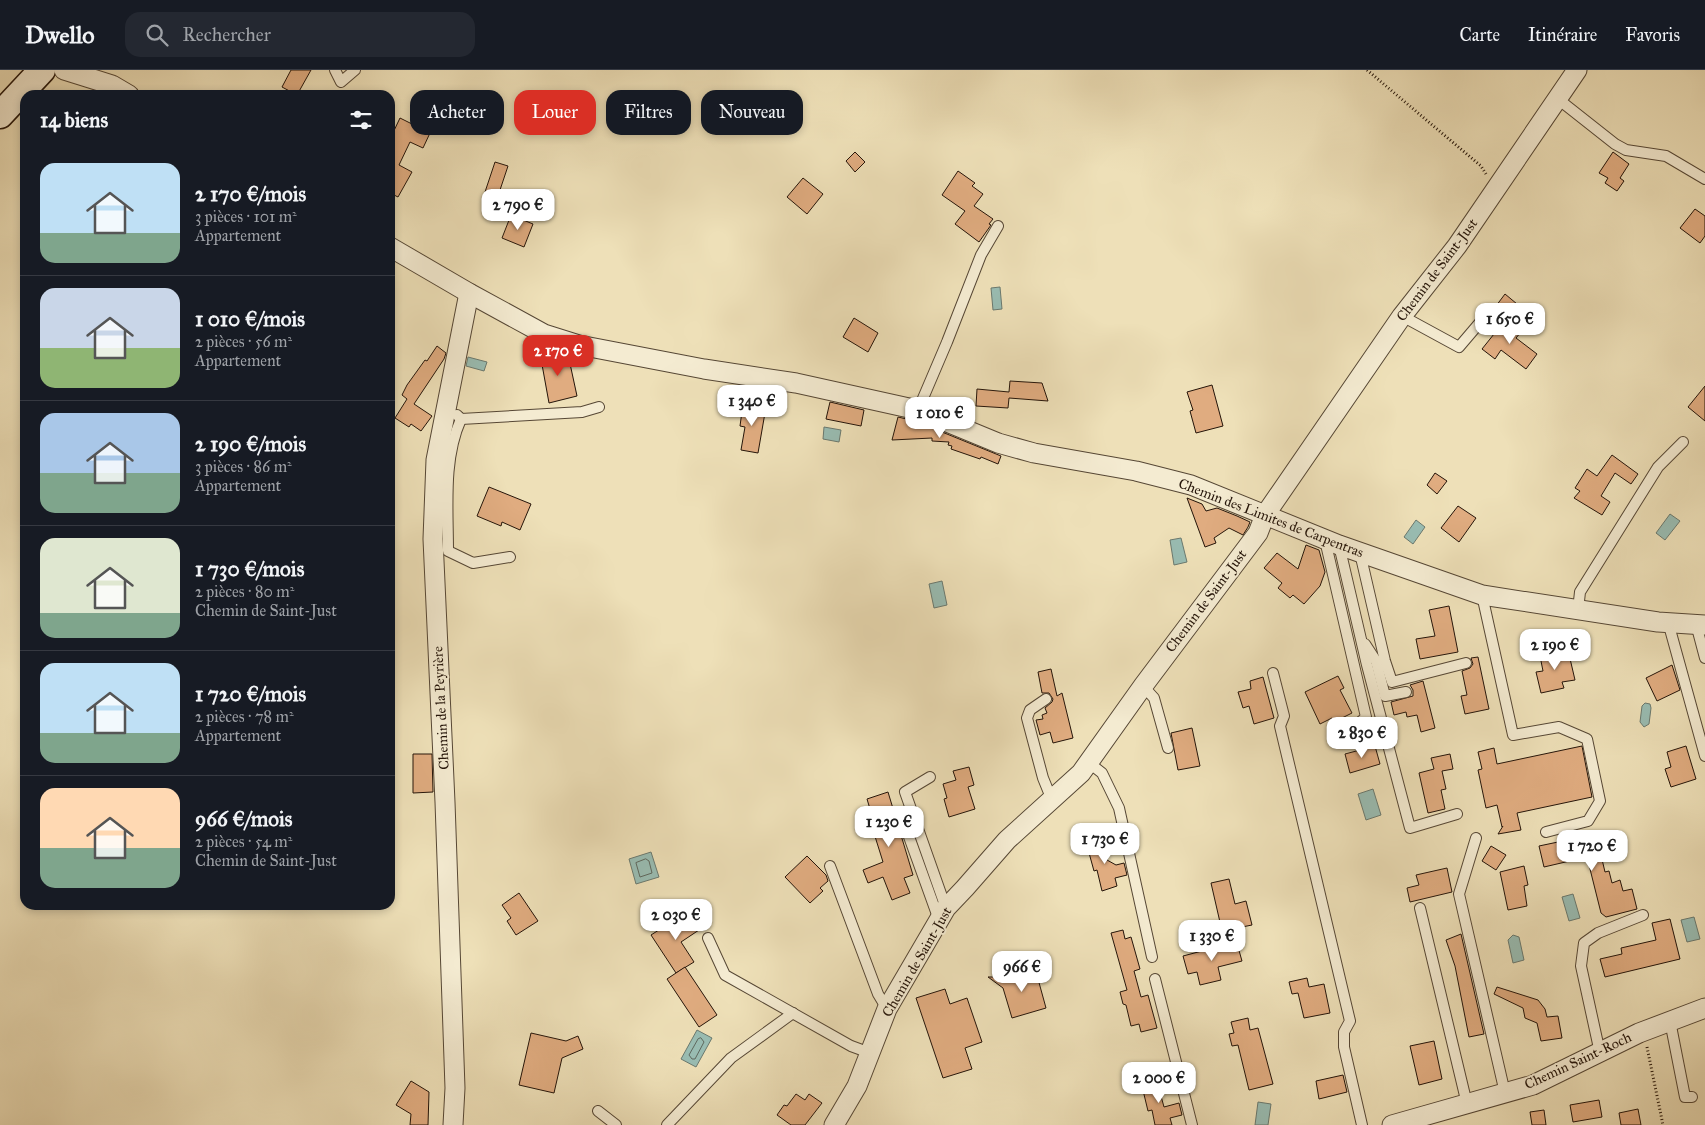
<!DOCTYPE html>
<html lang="fr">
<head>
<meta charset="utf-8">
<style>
	body { margin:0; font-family:"IM FELL Great Primer",serif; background:#242831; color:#f1f3f6; height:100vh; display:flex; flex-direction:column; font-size:19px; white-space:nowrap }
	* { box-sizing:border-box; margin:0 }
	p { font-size:16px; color:#9ea1a6 }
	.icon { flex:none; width:28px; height:28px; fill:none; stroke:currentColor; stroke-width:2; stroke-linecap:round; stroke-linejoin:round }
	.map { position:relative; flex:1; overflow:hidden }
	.panel { position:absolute; left:20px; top:20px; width:375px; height:820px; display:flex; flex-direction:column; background:#171b24; border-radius:15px; box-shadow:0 2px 8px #0003 }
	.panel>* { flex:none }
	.banner { position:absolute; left:410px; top:20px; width:475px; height:45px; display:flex; gap:10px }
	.price { position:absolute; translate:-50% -42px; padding:0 11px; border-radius:10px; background:#fff; color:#222; font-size:16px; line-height:32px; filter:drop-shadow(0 1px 2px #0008) }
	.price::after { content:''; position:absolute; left:50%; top:30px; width:15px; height:11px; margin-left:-8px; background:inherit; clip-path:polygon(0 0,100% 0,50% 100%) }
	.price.on { background:#d93025; color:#fff }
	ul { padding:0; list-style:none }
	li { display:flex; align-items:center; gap:15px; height:125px; padding:0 20px }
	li+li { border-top:1px solid #363941 }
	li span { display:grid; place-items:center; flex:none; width:140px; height:100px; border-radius:15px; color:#555 }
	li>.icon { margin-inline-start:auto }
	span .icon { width:60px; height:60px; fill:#fffc; stroke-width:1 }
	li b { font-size:21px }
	h2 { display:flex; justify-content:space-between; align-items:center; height:60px; padding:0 20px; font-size:21px }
	.chip { padding:0 18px; border-radius:15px; background:#171b24; box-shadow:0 2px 8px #0003; font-size:18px; line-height:45px }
	.chip.on { background:#d93025; color:#fff }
	header { display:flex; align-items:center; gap:30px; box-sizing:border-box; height:70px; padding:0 25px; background:#171b24; border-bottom:1px solid #363941 }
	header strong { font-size:24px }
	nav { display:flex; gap:28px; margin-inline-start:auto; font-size:18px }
	.search { width:350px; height:45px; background:#242831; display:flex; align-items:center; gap:12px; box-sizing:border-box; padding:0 18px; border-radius:15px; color:#9ea1a6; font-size:19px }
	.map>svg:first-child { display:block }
</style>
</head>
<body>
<header>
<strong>Dwello</strong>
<div class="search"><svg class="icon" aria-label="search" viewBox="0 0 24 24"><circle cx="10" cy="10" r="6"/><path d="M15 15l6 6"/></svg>Rechercher</div>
<nav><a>Carte</a><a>Itinéraire</a><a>Favoris</a></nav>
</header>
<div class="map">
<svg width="1705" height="1055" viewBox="0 0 1705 1055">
	<rect width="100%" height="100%" fill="#eee0b8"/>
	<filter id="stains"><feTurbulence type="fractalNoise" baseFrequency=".004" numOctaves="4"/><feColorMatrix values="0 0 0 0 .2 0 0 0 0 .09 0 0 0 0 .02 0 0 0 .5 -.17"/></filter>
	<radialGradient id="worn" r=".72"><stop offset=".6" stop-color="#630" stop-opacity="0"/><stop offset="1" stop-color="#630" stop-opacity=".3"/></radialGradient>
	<!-- water -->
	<g fill="#99bdb3" stroke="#6a796f">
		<polygon points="1000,217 1002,239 993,240 991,218"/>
		<polygon points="468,287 487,292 484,301 466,296"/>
		<polygon points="824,357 841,360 839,372 823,369"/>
		<polygon points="1670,444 1680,451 1665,470 1656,463"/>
		<polygon points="1416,450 1425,457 1413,474 1404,467"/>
		<polygon points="1181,468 1187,492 1174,495 1170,470"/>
		<polygon points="942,511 947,535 934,538 929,514"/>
		<polygon points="1645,633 1650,634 1651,638 1649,654 1644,657 1640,652 1642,636"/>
		<polygon points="1373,719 1381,745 1366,750 1358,724"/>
		<polygon points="651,782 659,807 636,814 629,789"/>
		<polygon points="1573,824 1580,848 1569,851 1562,827"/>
		<polygon points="1694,847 1700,869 1687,872 1681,850"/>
		<polygon points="1513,865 1519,867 1524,890 1513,893 1508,870"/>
		<polygon points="697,960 712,968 696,997 681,989"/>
		<polygon points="1258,1032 1271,1034 1268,1055 1255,1055"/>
	</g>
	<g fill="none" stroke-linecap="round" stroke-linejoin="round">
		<!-- shore -->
		<g stroke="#5e685e" stroke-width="1">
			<polygon points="646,789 649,791 652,803 640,807 636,793"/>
			<polygon points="701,968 704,972 695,989 692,989 689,985 698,969"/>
		</g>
	</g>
	<!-- building -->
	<g fill="#e0ac80" stroke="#241409">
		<polygon points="291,0 311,0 297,25 282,17"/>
		<polygon points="400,48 430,63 423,78 410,72 399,95 412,102 398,127 390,123 390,69"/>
		<polygon points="855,82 865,92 855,102 846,91"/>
		<polygon points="1613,82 1629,94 1620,108 1624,111 1617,121 1605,113 1608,108 1599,103"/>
		<polygon points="495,92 508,96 498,126 485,122"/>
		<polygon points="958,101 975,113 972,116 983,124 974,136 993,149 989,154 991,155 979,172 955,154 965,141 942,125"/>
		<polygon points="803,108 823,124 807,144 787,127"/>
		<polygon points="1695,139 1705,146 1705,166 1700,173 1680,158"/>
		<polygon points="511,145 533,154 524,177 502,168"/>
		<polygon points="1505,224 1517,234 1508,246 1496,236"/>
		<polygon points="854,248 878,263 868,282 843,267"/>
		<polygon points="1506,249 1521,262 1516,268 1537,284 1526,299 1501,280 1495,289 1482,279"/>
		<polygon points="437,276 446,283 444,289 414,334 432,346 421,361 411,354 409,357 395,348 407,329 402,325 407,315 425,290 427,291"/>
		<polygon points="539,278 569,289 577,326 549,333"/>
		<polygon points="1010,311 1042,313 1048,331 1009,328 1008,338 976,336 977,319 1009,322"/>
		<polygon points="1212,315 1223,356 1196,363 1190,341 1193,340 1187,322"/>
		<polygon points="1705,316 1705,351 1688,337"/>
		<polygon points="830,332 864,340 861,356 826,349"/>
		<polygon points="743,334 766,337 758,383 741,380 745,357 740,356"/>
		<polygon points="898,347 915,351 1001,386 998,394 981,387 980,389 951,379 952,376 948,375 949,372 932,371 932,368 892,370"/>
		<polygon points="1612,385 1638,404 1631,414 1615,403 1601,426 1610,432 1602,445 1574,428 1580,421 1575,418 1587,399 1597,406"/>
		<polygon points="1435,403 1447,411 1437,424 1427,415"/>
		<polygon points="489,417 531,434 520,460 502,452 501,456 477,446"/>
		<polygon points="1187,428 1202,434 1206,441 1217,438 1237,446 1250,452 1248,457 1243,465 1229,458 1214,468 1216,473 1205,477"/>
		<polygon points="1458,436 1476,448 1459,472 1441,458"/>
		<polygon points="1306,475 1319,480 1325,502 1320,516 1304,534 1293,525 1290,528 1278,518 1282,513 1264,498 1277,483 1298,499"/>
		<polygon points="1449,536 1458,582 1420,589 1416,569 1435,566 1429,540"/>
		<polygon points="1568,580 1575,610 1562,612 1564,618 1541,623 1536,602 1543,601 1540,586"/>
		<polygon points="1478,587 1489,639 1465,644 1461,626 1467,625 1462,601 1470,598 1473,594 1471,588"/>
		<polygon points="1672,595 1680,620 1657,631 1646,608"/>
		<polygon points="1051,599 1057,626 1062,623 1073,668 1053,673 1050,662 1040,665 1036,650 1043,649 1042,645 1047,643 1045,638 1052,632 1053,629 1049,623 1042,623 1038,602"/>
		<polygon points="1338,606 1344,618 1340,620 1352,643 1334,652 1332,648 1320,654 1305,622"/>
		<polygon points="1263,607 1274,648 1254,654 1249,636 1243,638 1238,622 1251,619 1250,611"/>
		<polygon points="1423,611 1435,658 1421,662 1417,645 1407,647 1406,642 1394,645 1391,632 1413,626 1413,620 1410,615"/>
		<polygon points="1192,658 1200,696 1178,700 1171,663"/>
		<polygon points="1375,676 1380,694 1350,703 1345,684"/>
		<polygon points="1582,676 1592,727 1517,743 1521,760 1498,764 1503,756 1502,757 1497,735 1486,738 1478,700 1482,699 1478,682 1494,678 1497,694"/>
		<polygon points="1686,676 1696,709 1671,717 1665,699 1671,697 1667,682"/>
		<polygon points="413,684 432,684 433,722 413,723"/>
		<polygon points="1450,684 1453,699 1442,701 1446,719 1441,720 1445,739 1428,743 1419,703 1434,699 1431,688"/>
		<polygon points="969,697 974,715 968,717 975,739 949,747 944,729 947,728 943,714 956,710 953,701"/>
		<polygon points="888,722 913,805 904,808 910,823 892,830 883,807 868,813 863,800 883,792 873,760 876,759 867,729"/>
		<polygon points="1596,764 1605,802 1609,801 1612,813 1620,810 1623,821 1632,819 1637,839 1606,847 1601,843 1587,787 1544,797 1539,776"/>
		<polygon points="1102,768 1107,790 1116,795 1124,793 1127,805 1115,808 1117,816 1102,821 1097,800 1094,801 1086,772"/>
		<polygon points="1491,776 1506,785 1496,800 1482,791"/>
		<polygon points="807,786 826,805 828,811 820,818 823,821 810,833 785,807"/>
		<polygon points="1524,796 1528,815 1524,816 1527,836 1508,840 1500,802"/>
		<polygon points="1447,798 1452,822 1410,832 1407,818 1419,815 1416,805"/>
		<polygon points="1229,809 1235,834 1246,831 1252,855 1222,861 1211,813"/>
		<polygon points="519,823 538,851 516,865 507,851 511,848 502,835"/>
		<polygon points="687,842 699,860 681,872 694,892 676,903 651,865"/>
		<polygon points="1670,849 1680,889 1605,907 1600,889 1622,884 1621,878 1656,870 1652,853"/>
		<polygon points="1123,860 1125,869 1131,867 1140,899 1134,901 1141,927 1148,925 1157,958 1141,962 1139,954 1131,956 1126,935 1123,934 1120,922 1127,920 1111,863"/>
		<polygon points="1461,864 1484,964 1469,967 1455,896 1446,870"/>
		<polygon points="1232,873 1238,877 1242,891 1218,897 1221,910 1200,915 1197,902 1188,904 1183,886"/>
		<polygon points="685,897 717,945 699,957 667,909"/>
		<polygon points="1035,898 1046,938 1012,948 1003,918 988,907 1007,907"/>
		<polygon points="1307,908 1309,917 1324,914 1330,943 1304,948 1298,923 1292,924 1289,912"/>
		<polygon points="1497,917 1538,930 1545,939 1547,947 1558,946 1562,968 1541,971 1537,953 1525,948 1523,938 1494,924"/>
		<polygon points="945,919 950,934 967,928 982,972 965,978 972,999 943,1008 916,928"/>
		<polygon points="1248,948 1250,960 1258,958 1273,1014 1249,1020 1238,975 1232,976 1229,964 1234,963 1231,952"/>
		<polygon points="531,963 566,971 578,966 583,979 562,988 554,1023 519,1015"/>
		<polygon points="1434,971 1442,1009 1419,1015 1410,976"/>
		<polygon points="1343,1005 1347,1022 1319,1029 1316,1011"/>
		<polygon points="1156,1008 1164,1037 1179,1033 1182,1045 1170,1048 1172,1055 1155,1055 1152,1040 1148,1041 1141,1012"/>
		<polygon points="411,1011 429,1022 428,1055 410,1055 411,1044 396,1035"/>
		<polygon points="796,1024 805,1030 809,1024 822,1033 805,1055 791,1055 777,1045 784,1035 787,1036"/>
		<polygon points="1599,1030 1602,1047 1573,1052 1570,1035"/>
		<polygon points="1638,1039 1641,1055 1621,1055 1619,1043"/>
		<polygon points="1544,1040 1546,1055 1532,1055 1530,1042"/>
	</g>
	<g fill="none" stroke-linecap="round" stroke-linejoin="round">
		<defs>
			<g id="service">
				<polyline points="335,0 341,12 355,0"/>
				<polyline points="1558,29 1615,74 1626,80 1666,86 1705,109"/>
				<polyline points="1402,246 1459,277 1488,243"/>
				<polyline points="918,340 947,272 981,185 998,156"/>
				<polyline points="457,345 461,349 582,342 599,337"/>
				<path d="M461,349C443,389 448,437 448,481L473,493L510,487"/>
				<polyline points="1325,470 1366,647 1354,657"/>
				<polyline points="1339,475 1367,595 1410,758 1457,744"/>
				<polyline points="1360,483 1385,591 1392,612 1466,593"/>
				<polyline points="1482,525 1513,665 1559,657 1587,669 1600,731 1588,751 1546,762"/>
				<polyline points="1578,540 1580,522 1658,397 1683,372"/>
				<polyline points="1668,552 1705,686"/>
				<polyline points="1696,554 1705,588"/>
				<polyline points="1365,574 1376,591 1385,626 1406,622"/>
				<polyline points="1273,603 1284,646 1280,656 1350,951 1344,962 1344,977 1362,1055"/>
				<polyline points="1143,616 1154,628 1168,678"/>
				<polyline points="1046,629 1030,640 1027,648 1043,708 1052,730"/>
				<polyline points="1088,692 1102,703 1119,738 1152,887"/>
				<polyline points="930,707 905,722 946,838"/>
				<polyline points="903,750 939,850"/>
				<polyline points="1476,768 1459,824 1505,1023"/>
				<polyline points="830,796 878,924 887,939"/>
				<polyline points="1420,838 1467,1034"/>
				<polyline points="708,868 725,905 851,976 870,983"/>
				<polyline points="1155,909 1192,1055"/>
				<polyline points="1670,951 1685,1027 1692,1027"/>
				<polyline points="1600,983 1581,896 1584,873 1598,863 1643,845"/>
				<polyline points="598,1041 616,1055"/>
				<polyline points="667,1055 731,988 793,943"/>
			</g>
			<g id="minor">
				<polyline points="64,0 112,15 129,25"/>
				<polyline points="390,177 469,223 544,264 579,275 704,299 796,313 918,340 998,373 1034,383 1136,401 1191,415 1339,475 1482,525 1658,552 1705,555"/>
				<polyline points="453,1055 455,1018 445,732 433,469 436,390 469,223"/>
				<polyline points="834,1055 857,1016 887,939 946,838 965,818 1007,770 1081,703 1143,616 1258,463 1265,445 1402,246 1457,176 1577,0"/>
				<polyline points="1392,1055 1533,1015 1639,963 1705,938"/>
			</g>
			<polyline id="secondary" points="0,45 42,0"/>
		</defs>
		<!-- service casing -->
		<use href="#service" stroke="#564735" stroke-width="12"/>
		<!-- minor casing -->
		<use href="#minor" stroke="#564735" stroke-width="21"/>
		<!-- secondary casing -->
		<use href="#secondary" stroke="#241409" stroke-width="29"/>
		<!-- path -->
		<g stroke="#241409" stroke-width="3" stroke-dasharray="1 2.5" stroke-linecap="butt">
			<polyline points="1367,0 1481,96 1486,104"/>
			<polyline points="1647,977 1663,1055"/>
		</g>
		<!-- service -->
		<use href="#service" stroke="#f4ebd1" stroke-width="10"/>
		<!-- minor -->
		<use href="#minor" stroke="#f4ebd1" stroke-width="19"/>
		<!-- secondary -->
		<use href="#secondary" stroke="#f4ebd1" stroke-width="26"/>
	</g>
	<g text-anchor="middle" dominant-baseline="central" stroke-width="4" stroke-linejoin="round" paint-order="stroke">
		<!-- street labels -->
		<g font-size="14" fill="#241409" stroke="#f4ebd1">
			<text transform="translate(1437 200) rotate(-53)">Chemin de Saint-Just</text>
			<text transform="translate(1271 448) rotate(21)">Chemin des Limites de Carpentras</text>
			<text transform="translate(1206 531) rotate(-53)">Chemin de Saint-Just</text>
			<text transform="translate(441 638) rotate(-93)">Chemin de la Peyrière</text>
			<text transform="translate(917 892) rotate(-60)">Chemin de Saint-Just</text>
			<text transform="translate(1578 991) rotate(-25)">Chemin Saint-Roch</text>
		</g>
	</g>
	<rect width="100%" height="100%" filter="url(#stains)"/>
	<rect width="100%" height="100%" fill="url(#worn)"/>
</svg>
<b class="price" style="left:518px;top:161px">2 790 €</b>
<b class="price" style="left:1510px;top:275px">1 650 €</b>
<b class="price on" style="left:558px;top:307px">2 170 €</b>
<b class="price" style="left:752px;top:357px">1 340 €</b>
<b class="price" style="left:940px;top:369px">1 010 €</b>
<b class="price" style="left:1555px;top:601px">2 190 €</b>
<b class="price" style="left:1362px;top:689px">2 830 €</b>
<b class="price" style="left:889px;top:778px">1 230 €</b>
<b class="price" style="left:1105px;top:795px">1 730 €</b>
<b class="price" style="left:1592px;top:802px">1 720 €</b>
<b class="price" style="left:676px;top:871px">2 030 €</b>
<b class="price" style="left:1212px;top:892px">1 330 €</b>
<b class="price" style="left:1022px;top:923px">966 €</b>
<b class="price" style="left:1159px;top:1034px">2 000 €</b>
<div class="banner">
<a class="chip">Acheter</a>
<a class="chip on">Louer</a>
<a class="chip">Filtres</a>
<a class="chip">Nouveau</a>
</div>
<section class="panel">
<h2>14 biens<svg class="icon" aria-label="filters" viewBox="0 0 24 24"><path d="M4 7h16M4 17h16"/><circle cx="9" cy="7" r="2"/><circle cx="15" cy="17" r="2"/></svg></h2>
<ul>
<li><span style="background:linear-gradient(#bfe0f5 70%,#7fa58c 0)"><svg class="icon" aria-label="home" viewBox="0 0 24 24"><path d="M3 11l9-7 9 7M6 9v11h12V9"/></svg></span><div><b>2 170 €/mois</b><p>3 pièces · 101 m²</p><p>Appartement</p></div></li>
<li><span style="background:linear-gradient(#c9d6e8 60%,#8fb573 0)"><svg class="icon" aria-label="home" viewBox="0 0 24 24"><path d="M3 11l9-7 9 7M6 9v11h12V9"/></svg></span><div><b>1 010 €/mois</b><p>2 pièces · 56 m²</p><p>Appartement</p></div></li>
<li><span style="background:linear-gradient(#a9c7e8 60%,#7fa58c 0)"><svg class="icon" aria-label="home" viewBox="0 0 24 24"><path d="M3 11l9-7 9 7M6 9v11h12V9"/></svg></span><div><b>2 190 €/mois</b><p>3 pièces · 86 m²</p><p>Appartement</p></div></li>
<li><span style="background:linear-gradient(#dfe7d0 75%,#7fa58c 0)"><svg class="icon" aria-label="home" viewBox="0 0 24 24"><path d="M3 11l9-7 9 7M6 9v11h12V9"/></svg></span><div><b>1 730 €/mois</b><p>2 pièces · 80 m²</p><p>Chemin de Saint-Just</p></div></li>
<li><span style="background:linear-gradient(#bfe0f5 70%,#7fa58c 0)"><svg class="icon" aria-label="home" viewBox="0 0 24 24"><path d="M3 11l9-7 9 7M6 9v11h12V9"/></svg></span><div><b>1 720 €/mois</b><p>2 pièces · 78 m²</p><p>Appartement</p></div></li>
<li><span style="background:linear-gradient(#ffd9b3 60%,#7fa58c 0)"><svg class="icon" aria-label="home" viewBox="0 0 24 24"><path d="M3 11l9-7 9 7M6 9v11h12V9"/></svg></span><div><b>966 €/mois</b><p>2 pièces · 54 m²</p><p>Chemin de Saint-Just</p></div></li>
</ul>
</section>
</div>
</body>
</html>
